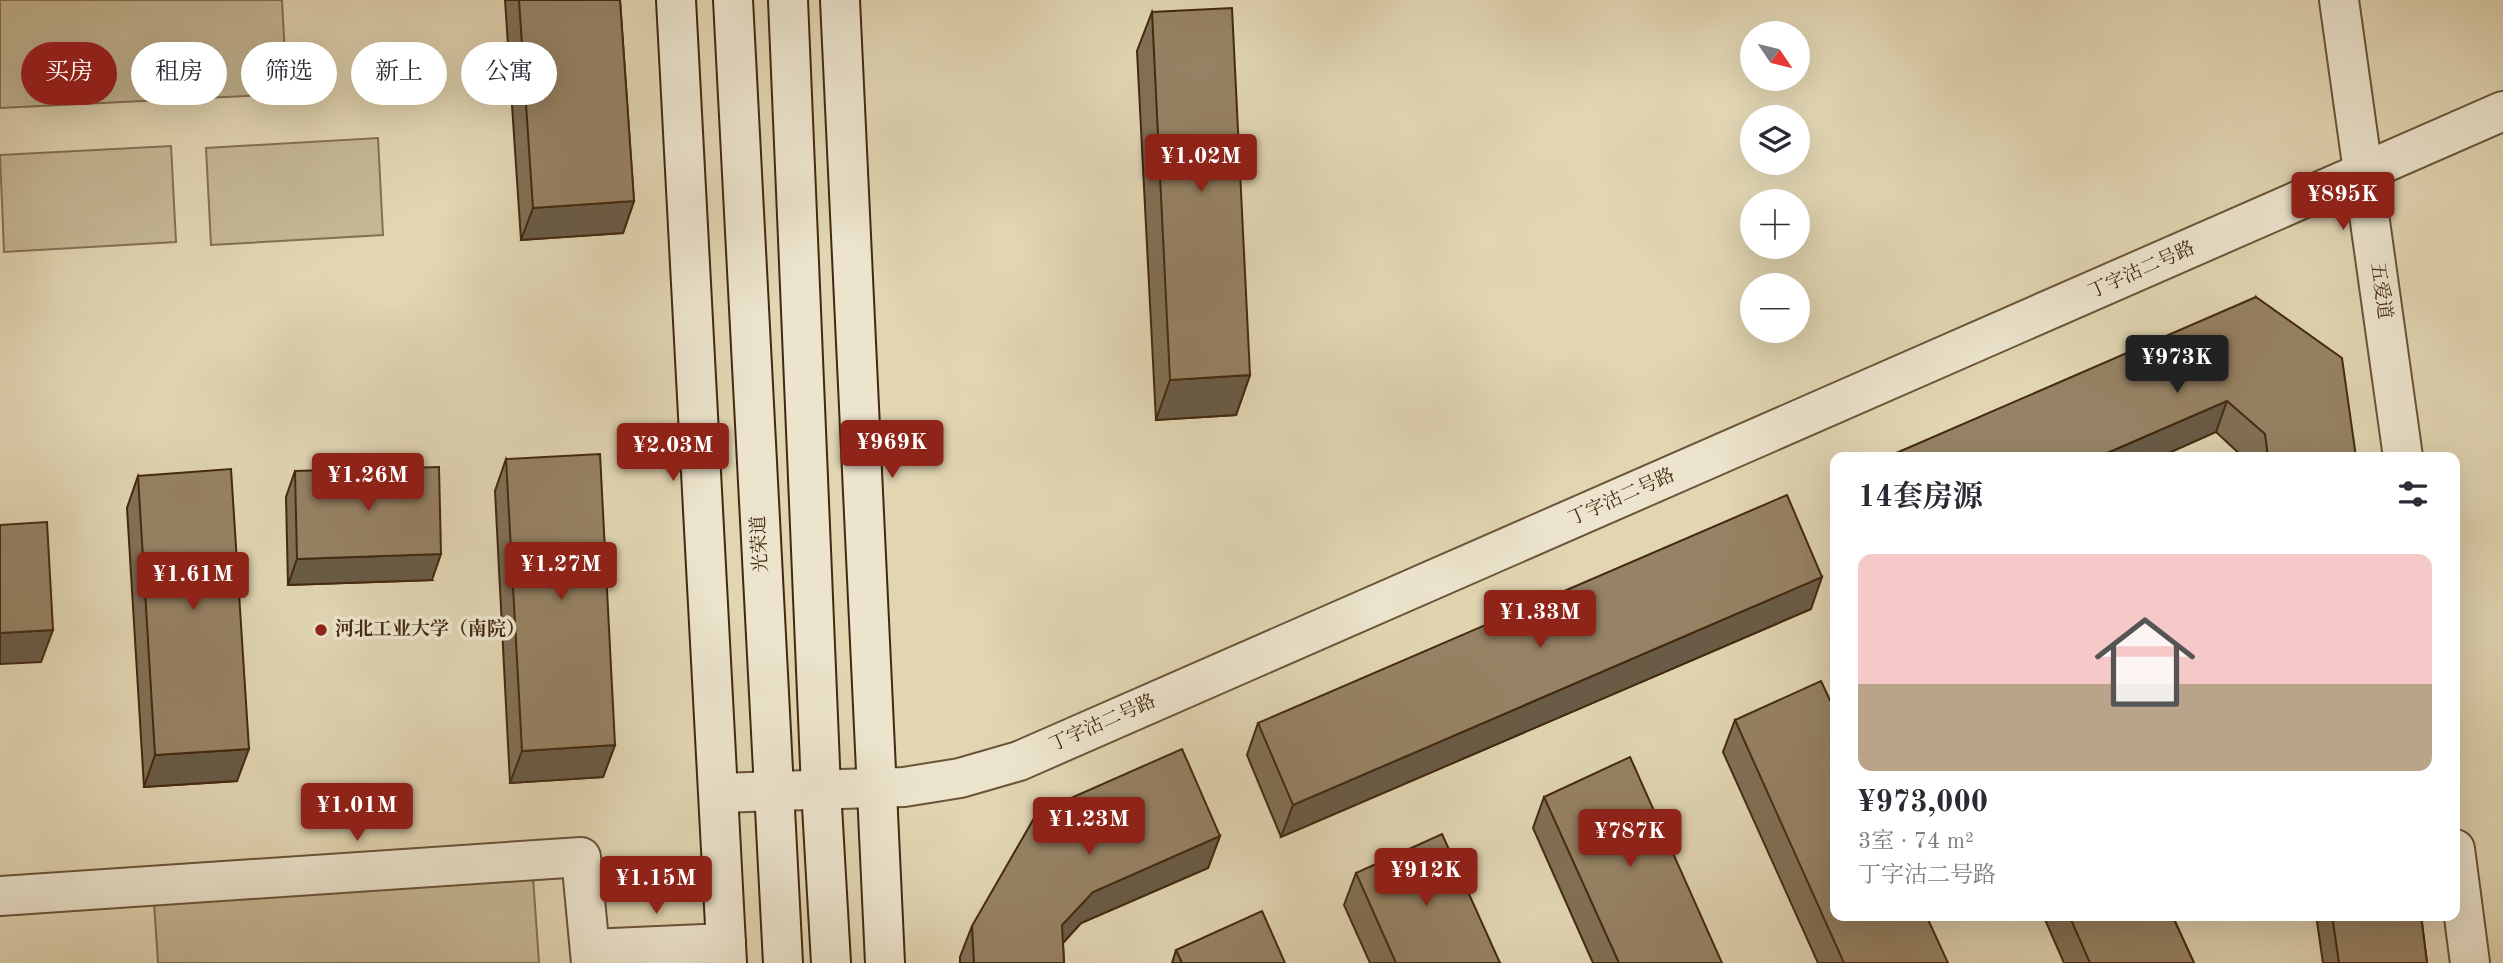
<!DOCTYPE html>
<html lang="zh">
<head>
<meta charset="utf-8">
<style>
	body { margin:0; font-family:"Old Standard TT","Noto Serif SC",serif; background:#f2f2f3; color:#2b2b33; height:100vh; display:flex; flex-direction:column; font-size:26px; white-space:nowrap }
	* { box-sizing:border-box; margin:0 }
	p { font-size:23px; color:#7c7c81 }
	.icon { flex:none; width:38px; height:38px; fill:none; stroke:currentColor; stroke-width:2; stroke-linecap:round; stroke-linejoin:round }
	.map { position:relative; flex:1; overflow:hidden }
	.drawer { position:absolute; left:1830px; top:452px; width:630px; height:469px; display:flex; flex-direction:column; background:#fff; border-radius:14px; box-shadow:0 7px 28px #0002 }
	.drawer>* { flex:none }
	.hud { position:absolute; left:21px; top:42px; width:665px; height:63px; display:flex; gap:14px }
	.needle { width:46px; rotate:125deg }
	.tools { position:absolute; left:1740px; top:21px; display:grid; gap:14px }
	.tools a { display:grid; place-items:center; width:70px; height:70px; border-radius:50%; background:#fff; box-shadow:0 7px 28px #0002; font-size:35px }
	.price { position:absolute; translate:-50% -60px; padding:0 16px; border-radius:7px; background:#8f2418; color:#fff; font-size:23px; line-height:46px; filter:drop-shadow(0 2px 4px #0008) }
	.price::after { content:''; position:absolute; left:50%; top:42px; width:21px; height:16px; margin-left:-10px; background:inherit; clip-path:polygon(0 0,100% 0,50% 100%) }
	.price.selected { background:#222; color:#fff }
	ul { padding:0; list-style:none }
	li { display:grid; align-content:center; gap:14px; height:371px; padding:0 28px }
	li span { display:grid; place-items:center; height:217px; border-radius:14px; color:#555 }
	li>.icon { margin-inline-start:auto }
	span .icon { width:126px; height:126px; fill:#fffc; stroke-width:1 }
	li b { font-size:30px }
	h2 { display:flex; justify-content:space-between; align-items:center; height:84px; padding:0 28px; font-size:30px }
	.chip { padding:0 24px; border-radius:32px; background:#fff; box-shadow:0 7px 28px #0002; font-size:24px; line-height:63px }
	.chip.selected { background:#8f2418; color:#fff }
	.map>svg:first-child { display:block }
</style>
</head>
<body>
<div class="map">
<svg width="2503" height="963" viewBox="0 0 2503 963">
	<rect width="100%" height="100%" fill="#e1d5b2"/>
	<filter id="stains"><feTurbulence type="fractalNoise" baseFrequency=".00286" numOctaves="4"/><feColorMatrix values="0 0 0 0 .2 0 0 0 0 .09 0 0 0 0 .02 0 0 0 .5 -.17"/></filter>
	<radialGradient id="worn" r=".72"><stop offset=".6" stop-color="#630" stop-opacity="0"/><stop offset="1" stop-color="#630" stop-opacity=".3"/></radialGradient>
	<!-- green -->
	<g fill="#c6b896" stroke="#857053" stroke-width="2">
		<polygon points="0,0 282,0 287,94 0,108"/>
		<polygon points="378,138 383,235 211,245 206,148"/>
		<polygon points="171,146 176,242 4,252 0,155"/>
		<polygon points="533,877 539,963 158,963 154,902"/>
	</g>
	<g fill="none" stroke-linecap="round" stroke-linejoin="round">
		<defs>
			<g id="minor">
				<polyline points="0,896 581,857 591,963"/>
				<polyline points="590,949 726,943"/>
			</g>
			<g id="tertiary">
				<polyline points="2339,0 2403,457"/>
				<polyline points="719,793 904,787 960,778 1019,761 2503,111"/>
				<polyline points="2455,849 2470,963"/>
			</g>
			<g id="secondary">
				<polyline points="676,0 727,963"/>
				<polyline points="733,0 783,963"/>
				<polyline points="788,0 821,789 831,963"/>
				<polyline points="840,0 885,963"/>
			</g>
		</defs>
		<!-- minor casing -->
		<use href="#minor" stroke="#6b5438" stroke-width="42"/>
		<!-- tertiary casing -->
		<use href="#tertiary" stroke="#6b5438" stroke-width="42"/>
		<!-- secondary casing -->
		<use href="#secondary" stroke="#442910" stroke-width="42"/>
		<!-- minor -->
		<use href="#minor" stroke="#ece4cd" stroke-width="38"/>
		<!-- tertiary -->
		<use href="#tertiary" stroke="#ece4cd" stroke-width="38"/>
		<!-- secondary -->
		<use href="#secondary" stroke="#ece4cd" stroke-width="38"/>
	</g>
	<!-- wall -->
	<g fill="#817056" stroke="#442910" stroke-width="2">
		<polygon points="505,0 620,0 634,201 623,233 521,240"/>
		<polygon points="1152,12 1250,375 1236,415 1156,420 1137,51"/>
		<polygon points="2256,297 2356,457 2243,457 2216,432"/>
		<polygon points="506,459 615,745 603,777 510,783 495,491"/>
		<polygon points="295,471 432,580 288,585 286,497"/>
		<polygon points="138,476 237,781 144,787 127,508"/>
		<polygon points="1811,609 1281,837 1247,755 1258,723"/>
		<polygon points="1735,720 1948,963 1818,963 1723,752"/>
		<polygon points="1544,797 1722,963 1593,963 1533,828"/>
		<polygon points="1220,836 1208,868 1081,923 1063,943 1064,963 960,963 960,957 972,926"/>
		<polygon points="1356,873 1500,963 1370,963 1344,905"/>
		<polygon points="2043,915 2172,915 2194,963 2064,963"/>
		<polygon points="2316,915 2421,915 2427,963 2323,963"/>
		<polygon points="1176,950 1285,963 1172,963"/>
	</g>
	<!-- shaded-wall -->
	<g fill="#695b46" stroke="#442910" stroke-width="2">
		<polygon points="634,201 623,233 521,240 533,208"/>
		<polygon points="1250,375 1236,415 1156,420 1170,380"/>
		<polygon points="2227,401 2216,432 2160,457 2098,457"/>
		<polygon points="441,554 432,580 288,585 297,559"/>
		<polygon points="1822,577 1811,609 1281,837 1293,805"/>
		<polygon points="53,630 41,662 0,664 0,633"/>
		<polygon points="615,745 603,777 510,783 522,751"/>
		<polygon points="249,749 237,781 144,787 155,755"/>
		<polygon points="1220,836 1208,868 1081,923 1050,957 1062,925 1093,892"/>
	</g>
	<!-- building -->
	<g fill="#968264" stroke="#442910" stroke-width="2">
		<polygon points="519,0 620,0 634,201 533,208"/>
		<polygon points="1232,8 1250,375 1170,380 1152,12"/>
		<polygon points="2256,297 2342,358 2356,457 2268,457 2265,434 2227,401 2098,457 1887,457"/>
		<polygon points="600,454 615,745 522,751 506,459"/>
		<polygon points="439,467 441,554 297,559 295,471"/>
		<polygon points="231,469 249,749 155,755 138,476"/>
		<polygon points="1787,495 1822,577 1293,805 1258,723"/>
		<polygon points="47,522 53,630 0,633 0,525"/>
		<polygon points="1821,681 1836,713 1836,915 1926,915 1948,963 1844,963 1735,720"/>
		<polygon points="1182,749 1220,836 1093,892 1062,925 1064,963 974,963 972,926 1037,813"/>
		<polygon points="1630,757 1722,963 1619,963 1544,797"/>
		<polygon points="1442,834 1500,963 1396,963 1356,873"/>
		<polygon points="1262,911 1285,963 1182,963 1176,950"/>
		<polygon points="2069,915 2172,915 2194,963 2090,963"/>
		<polygon points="2332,915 2421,915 2427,963 2339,963"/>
	</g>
	<!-- markers -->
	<circle fill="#8f2418" stroke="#ece4cd" stroke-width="2.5" cx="321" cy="630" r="7"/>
	<g text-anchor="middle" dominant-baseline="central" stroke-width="7" stroke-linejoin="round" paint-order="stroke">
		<!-- street labels -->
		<g font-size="19" fill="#442910" stroke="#ece4cd">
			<text transform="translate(2142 271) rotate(-24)">丁字沽二号路</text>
			<text transform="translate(2380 291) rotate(82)">五爱道</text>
			<text transform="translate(1622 498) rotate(-24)">丁字沽二号路</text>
			<text transform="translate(761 544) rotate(-93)">光荣道</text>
			<text transform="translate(1103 724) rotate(-24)">丁字沽二号路</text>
		</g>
		<!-- poi labels -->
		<g font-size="19" font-weight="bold" fill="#442910" stroke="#ece4cd" text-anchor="start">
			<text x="335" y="630">河北工业大学（南院）</text>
		</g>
	</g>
	<rect width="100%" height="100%" filter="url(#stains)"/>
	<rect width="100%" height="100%" fill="url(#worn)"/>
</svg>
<div class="tools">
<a><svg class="needle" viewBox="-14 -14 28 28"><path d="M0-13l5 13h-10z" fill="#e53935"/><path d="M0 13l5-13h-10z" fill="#7c7c81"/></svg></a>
<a><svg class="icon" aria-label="layers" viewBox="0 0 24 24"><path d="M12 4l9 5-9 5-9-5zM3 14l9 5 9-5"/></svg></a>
<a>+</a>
<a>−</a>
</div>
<b class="price" style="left:1201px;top:194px">¥1.02M</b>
<b class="price" style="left:2343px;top:232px">¥895K</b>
<b class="price selected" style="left:2177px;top:395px">¥973K</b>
<b class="price" style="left:892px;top:480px">¥969K</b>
<b class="price" style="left:673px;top:483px">¥2.03M</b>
<b class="price" style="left:368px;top:513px">¥1.26M</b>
<b class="price" style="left:561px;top:602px">¥1.27M</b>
<b class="price" style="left:193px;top:612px">¥1.61M</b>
<b class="price" style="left:1540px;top:650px">¥1.33M</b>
<b class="price" style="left:357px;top:843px">¥1.01M</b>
<b class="price" style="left:1089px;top:857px">¥1.23M</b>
<b class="price" style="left:1630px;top:869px">¥787K</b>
<b class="price" style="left:1426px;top:908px">¥912K</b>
<b class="price" style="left:656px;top:916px">¥1.15M</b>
<div class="hud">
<a class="chip selected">买房</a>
<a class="chip">租房</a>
<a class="chip">筛选</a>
<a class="chip">新上</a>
<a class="chip">公寓</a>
</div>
<section class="drawer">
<h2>14套房源<svg class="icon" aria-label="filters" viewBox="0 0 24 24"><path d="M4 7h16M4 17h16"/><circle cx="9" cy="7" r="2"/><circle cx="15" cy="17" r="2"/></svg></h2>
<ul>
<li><span style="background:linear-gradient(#f6c9c9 60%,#b9a48a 0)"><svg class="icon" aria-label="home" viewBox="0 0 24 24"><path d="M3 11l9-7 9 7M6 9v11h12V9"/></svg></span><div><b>¥973,000</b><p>3室 · 74 m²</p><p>丁字沽二号路</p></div></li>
</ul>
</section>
</div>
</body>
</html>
